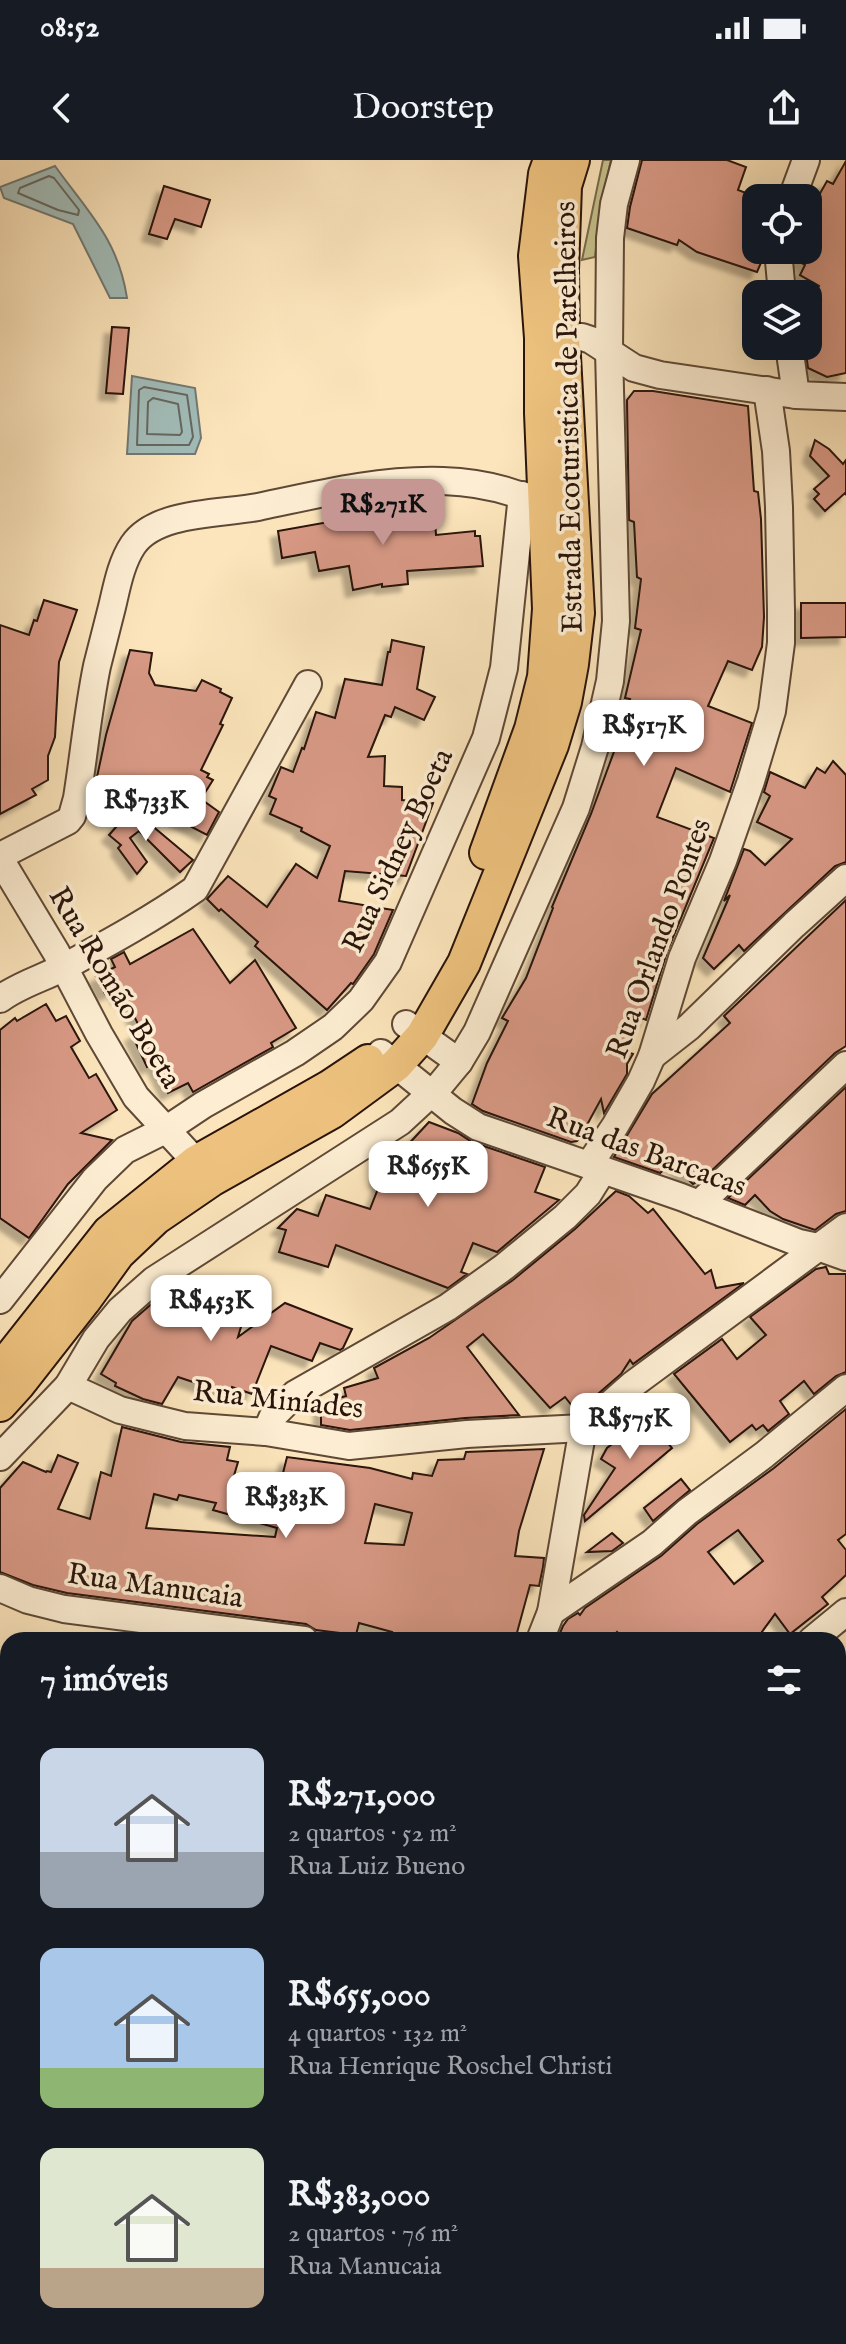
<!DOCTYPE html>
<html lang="pt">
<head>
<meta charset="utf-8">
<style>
	body { margin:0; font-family:"IM FELL English",serif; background:#20242c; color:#f1f3f6; height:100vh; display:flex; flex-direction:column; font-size:30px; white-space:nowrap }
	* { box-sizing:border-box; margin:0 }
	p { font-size:26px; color:#9ea1a6 }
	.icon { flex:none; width:44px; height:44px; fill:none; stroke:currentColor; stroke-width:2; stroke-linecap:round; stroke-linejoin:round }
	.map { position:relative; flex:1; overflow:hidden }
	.side { position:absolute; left:0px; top:1472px; width:846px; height:712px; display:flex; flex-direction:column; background:#171b24; border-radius:24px 24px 0 0; box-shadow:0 8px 32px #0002 }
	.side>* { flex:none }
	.buttons { position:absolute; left:742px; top:24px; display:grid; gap:16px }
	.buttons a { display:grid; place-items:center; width:80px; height:80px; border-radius:16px; background:#171b24; box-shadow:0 8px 32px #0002; font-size:40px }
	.price { position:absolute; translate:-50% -68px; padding:0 18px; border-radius:16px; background:#fff; color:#222; font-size:26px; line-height:52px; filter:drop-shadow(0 2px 4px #0008) }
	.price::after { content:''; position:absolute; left:50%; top:48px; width:24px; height:18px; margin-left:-12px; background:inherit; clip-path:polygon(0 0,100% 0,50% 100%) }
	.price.selected { background:#c59692; color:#111 }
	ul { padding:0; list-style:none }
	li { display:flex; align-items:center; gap:24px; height:200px; padding:0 40px }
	li span { display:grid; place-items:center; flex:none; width:224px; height:160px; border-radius:16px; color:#555 }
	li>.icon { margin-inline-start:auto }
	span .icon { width:96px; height:96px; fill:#fffc; stroke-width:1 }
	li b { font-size:34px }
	h2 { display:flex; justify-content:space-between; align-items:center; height:96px; padding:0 40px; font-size:34px }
	.status { display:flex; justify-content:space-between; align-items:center; height:56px; padding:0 40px; background:#171b24; direction:ltr }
	.status svg { height:22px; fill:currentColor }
	header { display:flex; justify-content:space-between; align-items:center; height:104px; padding:0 40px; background:#171b24; font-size:36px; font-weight:600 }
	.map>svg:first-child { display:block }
</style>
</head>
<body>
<div class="status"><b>08:52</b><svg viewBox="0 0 49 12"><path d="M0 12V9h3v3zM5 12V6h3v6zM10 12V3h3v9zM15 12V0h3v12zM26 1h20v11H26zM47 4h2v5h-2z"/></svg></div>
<header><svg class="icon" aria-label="back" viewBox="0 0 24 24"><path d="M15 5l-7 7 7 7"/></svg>Doorstep<svg class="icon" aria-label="share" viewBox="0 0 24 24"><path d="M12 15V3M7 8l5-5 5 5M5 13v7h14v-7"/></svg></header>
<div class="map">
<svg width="846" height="2184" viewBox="0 0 846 2184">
	<defs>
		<filter id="shadow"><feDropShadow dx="-7" dy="7" stdDeviation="2" flood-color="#0004"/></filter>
	</defs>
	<rect width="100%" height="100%" fill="#fce5bc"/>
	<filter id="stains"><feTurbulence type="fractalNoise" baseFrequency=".0025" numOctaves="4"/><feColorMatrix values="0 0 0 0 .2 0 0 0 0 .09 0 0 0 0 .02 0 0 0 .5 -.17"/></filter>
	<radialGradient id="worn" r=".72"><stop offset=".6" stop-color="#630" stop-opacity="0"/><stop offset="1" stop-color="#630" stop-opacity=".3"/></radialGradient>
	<!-- green -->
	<g fill="#c6c28c" stroke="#786a4b" stroke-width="2">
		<polygon points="603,0 611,0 601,43 595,97 582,100"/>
		<polygon points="846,1592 846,2112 838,2115 838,1600"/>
		<polygon points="838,2134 846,2138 846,2184 331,2184 337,2176 838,2176"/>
	</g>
	<!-- water -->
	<g fill="#a2bdb9" stroke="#727973" stroke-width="2">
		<path d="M55,6C88,52 118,79 127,138H110L73,64L4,38L0,27Z"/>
		<polygon points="132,216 195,228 201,278 195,294 127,294"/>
	</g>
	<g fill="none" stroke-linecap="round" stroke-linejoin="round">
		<!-- shore -->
		<g stroke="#666862" stroke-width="2">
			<polygon points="49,16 54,18 79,50 78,55 58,50 18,33 20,28"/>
			<polygon points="144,227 187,235 193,277 189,285 137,285 139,230"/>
			<polygon points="153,238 178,244 182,272 180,275 147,274 148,242"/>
		</g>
	</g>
	<!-- building -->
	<g fill="#d89985" stroke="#29130a" stroke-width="2" fill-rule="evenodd" filter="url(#shadow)">
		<polygon points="642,0 727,0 746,7 738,30 756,37 756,90 762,90 763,98 757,112 697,92 679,80 677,85 627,68 630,47"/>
		<polygon points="846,1 846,213 827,217 808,208 805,186 808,186 808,166 821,141 813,137 819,126 800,115 805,105 798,101 804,90 808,90 808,69 814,56 809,53 827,21 833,24"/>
		<polygon points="164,26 210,40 201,67 175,59 167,79 149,74"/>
		<polygon points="112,167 129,168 123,234 106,233"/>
		<polygon points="634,231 653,231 748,246 754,331 758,332 761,359 764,457 762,487 752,510 728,501 708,546 752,563 730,632 676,608 657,657 714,678 667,792 646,860 637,856 624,890 633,894 627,904 627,914 604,953 601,939 581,976 577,981 571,982 483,951 472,944 487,903 508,861 502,858 526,818 553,748 552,747 591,654 615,589 630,539 625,538 641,470 635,468 641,419 637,417 634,362 629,360 627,240"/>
		<polygon points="815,280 829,289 843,304 846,300 846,335 845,333 825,351 814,339 819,334 814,329 829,316 810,296"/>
		<polygon points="434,346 436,375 475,371 475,376 480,376 483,406 407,411 408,424 382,427 382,424 353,430 349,406 319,411 315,392 282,398 278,371 340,360 339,355 355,351 357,358 367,355 369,360 403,354 403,348"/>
		<polygon points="44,440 77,450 59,502 55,577 48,596 48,620 32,629 36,635 0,654 0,465 29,475 34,460 37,461"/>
		<polygon points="801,443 846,443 846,477 801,478"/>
		<polygon points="392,480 424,487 417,529 435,537 424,560 395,547 391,557 385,555 368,597 385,596 384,626 402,627 402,640 433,643 406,716 345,711 339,741 393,750 374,794 353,824 351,823 327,850 255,786 258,782 221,749 219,751 207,739 228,716 267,747 296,704 317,718 330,686 301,671 302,668 270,654 276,639 269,636 281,607 293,612 302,588 304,589 316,552 335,558 345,519 382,525 388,492 390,492"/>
		<polygon points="130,490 152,493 149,513 155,525 196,531 202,520 221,529 220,532 232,538 220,564 223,565 201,610 209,614 207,617 213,620 201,639 219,652 207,675 123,631 114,644 96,638 94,631 106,575"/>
		<polygon points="833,601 846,615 846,702 835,706 744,791 739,785 714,809 703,798 730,735 724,741 744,689 750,691 765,705 792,679 757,662 770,636 764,632 770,612 805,628 817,608 825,613"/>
		<polygon points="132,649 193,700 180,712 139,671 130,678 147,702 137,714 118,688 121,685 109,675"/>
		<polygon points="846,740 846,886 835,893 705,1017 693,1024 671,1003 660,1013 614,997 652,934 730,863 724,856"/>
		<polygon points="193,769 230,823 255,800 296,868 271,883 273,887 193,932 188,923 168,933 154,904 147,907 132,875 141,870 124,836 120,838 115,829 105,834 96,817 115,807 111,799 124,792 130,804"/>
		<polygon points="46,844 56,861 66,856 80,881 71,887 89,918 96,914 117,950 81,973 112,980 68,1024 29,1078 0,1058 0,870 15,858 17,861"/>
		<polygon points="846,927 846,1051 836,1054 815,1070 783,1059 770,1051 755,1035 745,1045 728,1038"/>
		<polygon points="429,962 458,973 472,982 545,1007 535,1032 559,1040 497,1092 473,1083 461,1112 467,1114 448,1128 336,1085 328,1107 279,1092 286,1070 278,1068 297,1049 318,1056 326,1035 370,1049 381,1021 377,1020 384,1000 391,1003"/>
		<polygon points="616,1031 629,1036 648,1053 653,1049 705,1114 711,1110 716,1128 744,1123 633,1204 630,1200 621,1214 577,1252 565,1237 550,1248 483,1174 467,1187 519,1255 465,1258 350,1270 321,1265 321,1243 346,1236 344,1228 378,1218 374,1208 429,1178 513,1120 575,1069"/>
		<polygon points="826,1107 829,1114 846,1114 846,1212 836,1216 814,1234 804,1221 780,1241 789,1254 768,1271 763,1265 756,1270 752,1265 730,1282 674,1214 722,1179 737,1199 766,1175 750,1157 816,1109"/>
		<polygon points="207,1120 251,1133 238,1177 285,1143 352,1169 343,1188 340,1190 320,1183 312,1201 271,1186 252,1234 232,1227 229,1234 178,1217 162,1244 143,1239 115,1226 116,1223 101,1214 132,1161 156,1140 171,1131 201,1141"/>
		<path d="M846,1249V1374L838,1380L846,1390V1415L822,1437L828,1444L790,1474L775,1454L756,1480H626L617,1472L610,1480H557L563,1466L568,1459L578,1453L580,1455L585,1448L661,1396L697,1364L774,1308ZM738,1370L763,1401L734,1424L708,1392Z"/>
		<polygon points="647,1257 672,1288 585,1361 584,1355 615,1308 601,1299 607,1288"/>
		<path d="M122,1267L181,1282L230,1287L227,1300L238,1302L233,1319L279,1329L287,1297L370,1308L412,1319L413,1313L432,1316L438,1300L464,1299L466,1292L544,1289L519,1371L515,1396L544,1398L543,1407L539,1426L530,1425L515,1480H389L392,1472L359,1463L356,1475L316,1470L306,1464L67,1433L33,1425L0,1412V1328L23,1302L46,1312L47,1311L51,1312L58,1295L78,1303L58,1349L90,1359L101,1312L111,1316ZM154,1334L177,1340L179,1335L216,1343L213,1350L277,1368L275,1377L146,1368ZM375,1344L412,1353L404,1385L365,1383Z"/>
		<polygon points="681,1319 690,1330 653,1361 644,1348"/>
		<polygon points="612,1373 623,1383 612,1391 587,1392"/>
	</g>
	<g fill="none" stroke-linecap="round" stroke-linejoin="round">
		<defs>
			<g id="minor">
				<polyline points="792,38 806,0"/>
				<polyline points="778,90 782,134"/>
				<polyline points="545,178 582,177 591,180 634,208 660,215 796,235 846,237"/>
				<polyline points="789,186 796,235"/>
				<path d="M0,696L68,661L72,656L77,638C84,594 88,550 97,506C102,486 107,467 112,447C117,426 121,403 133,385C156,351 222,354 258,347C319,334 379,319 443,321C475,322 508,329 537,342"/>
				<polyline points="0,699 56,792 99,874 136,937 210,1017"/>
				<path d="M0,839C20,824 44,818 66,806C110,782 154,758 195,729L308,524"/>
				<polyline points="406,864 459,902"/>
				<polyline points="381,893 453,951 478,967 681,1037 799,1083 818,1087 846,1097"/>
				<polyline points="652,896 689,867 794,765 846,718"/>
				<polyline points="589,1005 615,966 641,921 652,896 682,798 723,701 751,621 772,551 781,483 781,450 779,347 776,291 767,230"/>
				<polyline points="699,1044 846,905"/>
				<polyline points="0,1140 95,1019 125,990 167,969 203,945 295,893 333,867 361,840 388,802 486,578 504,508 522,335"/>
				<polyline points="68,1226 120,1250 185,1266 266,1272 349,1286 467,1274 583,1268"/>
				<polyline points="266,1272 273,1256 295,1234 448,1147 504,1107 565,1057 588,1034 603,1010"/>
				<polyline points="0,1297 68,1226 96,1179 120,1150 154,1120 400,962 440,925 459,902 477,872 576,648 595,587 610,521 616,461 609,191 610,78 614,44 626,0"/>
				<polyline points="0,1428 28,1440 64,1449 304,1480"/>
				<polyline points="551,1452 652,1383 687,1352 764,1295 846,1228"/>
				<polyline points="540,1480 551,1452 583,1268 632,1225 846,1067"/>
				<polyline points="812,1480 846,1452"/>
				<polyline points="0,1690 8,1679"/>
				<polyline points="0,1878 8,1885"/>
				<polyline points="0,2126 8,2128"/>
			</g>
			<g id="major">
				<polyline points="486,693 531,569 544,517 549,449 541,253 541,178 535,96 545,14 550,0"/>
				<polyline points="0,1210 109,1072 196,1002 329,927 368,901"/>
				<polyline points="0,1245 19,1224 84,1141 118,1094 156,1058 213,1019 332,952 396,905 422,876 464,803 552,585 565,542 572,504 578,453 563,178 562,110 565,26 573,0"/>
			</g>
		</defs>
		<!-- minor casing -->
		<use href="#minor" stroke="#5e4836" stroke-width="30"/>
		<!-- major casing -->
		<use href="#major" stroke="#29130a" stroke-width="36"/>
		<!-- minor -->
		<use href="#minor" stroke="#fdeed3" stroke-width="26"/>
		<!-- major -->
		<use href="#major" stroke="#eec27e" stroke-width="32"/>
	</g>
	<g text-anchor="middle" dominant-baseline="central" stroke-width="7" stroke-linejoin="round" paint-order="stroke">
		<!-- street labels -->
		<g font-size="30" fill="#29130a" stroke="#fdeed3">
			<text transform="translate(570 257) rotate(-91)">Estrada Ecoturistica de Parelheiros</text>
			<text transform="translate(399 691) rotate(-65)">Rua Sidney Boeta</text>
			<text transform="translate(660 779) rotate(-70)">Rua Orlando Pontes</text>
			<text transform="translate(114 828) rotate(59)">Rua Romão Boeta</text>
			<text transform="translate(646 993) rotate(20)">Rua das Barcacas</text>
			<text transform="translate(278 1241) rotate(6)">Rua Miníades</text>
			<text transform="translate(155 1427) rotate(8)">Rua Manucaia</text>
		</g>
	</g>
	<rect width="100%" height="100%" filter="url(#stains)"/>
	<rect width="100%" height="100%" fill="url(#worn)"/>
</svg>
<div class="buttons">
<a><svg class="icon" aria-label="locate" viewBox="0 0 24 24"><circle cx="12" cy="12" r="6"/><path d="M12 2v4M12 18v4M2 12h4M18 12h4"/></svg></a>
<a><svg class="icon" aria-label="layers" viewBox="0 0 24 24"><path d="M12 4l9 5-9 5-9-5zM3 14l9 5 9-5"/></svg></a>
</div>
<b class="price selected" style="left:383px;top:387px">R$271K</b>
<b class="price" style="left:644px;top:608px">R$517K</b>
<b class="price" style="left:146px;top:683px">R$733K</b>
<b class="price" style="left:428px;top:1049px">R$655K</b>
<b class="price" style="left:211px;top:1183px">R$453K</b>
<b class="price" style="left:630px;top:1301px">R$575K</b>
<b class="price" style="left:286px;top:1380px">R$383K</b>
<section class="side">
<h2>7 imóveis<svg class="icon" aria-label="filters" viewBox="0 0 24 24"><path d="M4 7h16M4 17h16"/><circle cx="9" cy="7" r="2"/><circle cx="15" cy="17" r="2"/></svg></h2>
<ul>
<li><span style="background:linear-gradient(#c9d6e8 65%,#9aa5b1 0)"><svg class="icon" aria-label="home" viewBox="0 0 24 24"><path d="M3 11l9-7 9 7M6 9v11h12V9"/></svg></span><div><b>R$271,000</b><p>2 quartos · 52 m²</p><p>Rua Luiz Bueno</p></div></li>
<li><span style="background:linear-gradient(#a9c7e8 75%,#8fb573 0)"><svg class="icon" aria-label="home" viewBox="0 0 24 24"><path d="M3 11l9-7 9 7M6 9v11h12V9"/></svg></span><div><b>R$655,000</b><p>4 quartos · 132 m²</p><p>Rua Henrique Roschel Christi</p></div></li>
<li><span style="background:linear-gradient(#dfe7d0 75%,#b9a48a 0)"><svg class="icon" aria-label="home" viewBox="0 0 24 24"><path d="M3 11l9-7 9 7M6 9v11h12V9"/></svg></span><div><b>R$383,000</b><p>2 quartos · 76 m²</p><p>Rua Manucaia</p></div></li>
</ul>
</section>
</div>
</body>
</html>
